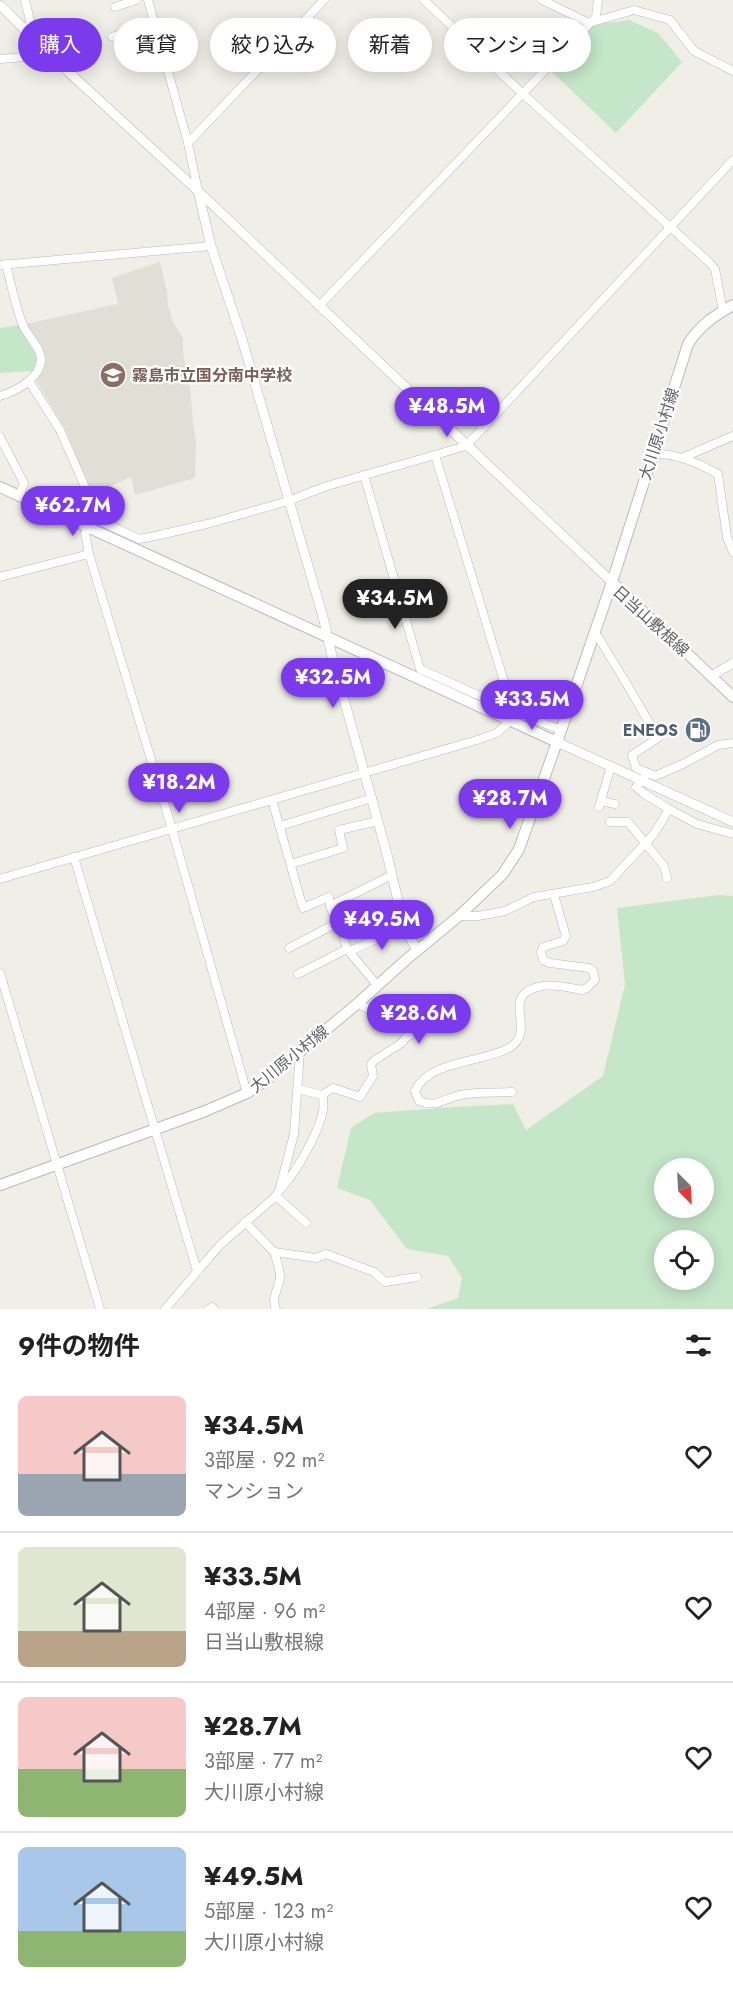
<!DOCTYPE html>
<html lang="ja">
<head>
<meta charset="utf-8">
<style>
	body { margin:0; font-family:Jost,"Noto Sans JP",sans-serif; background:#f6f6f6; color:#222; height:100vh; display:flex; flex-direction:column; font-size:22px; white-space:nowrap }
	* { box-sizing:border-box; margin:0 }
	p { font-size:20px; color:#767676 }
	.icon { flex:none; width:33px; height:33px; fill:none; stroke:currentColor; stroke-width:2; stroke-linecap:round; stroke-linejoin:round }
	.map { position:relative; height:1309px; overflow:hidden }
	.drawer { display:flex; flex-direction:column; background:#fff; flex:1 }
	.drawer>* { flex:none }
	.top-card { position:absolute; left:18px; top:18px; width:698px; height:54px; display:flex; gap:12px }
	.needle { width:39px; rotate:156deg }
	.tools { position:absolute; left:654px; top:1158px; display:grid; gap:12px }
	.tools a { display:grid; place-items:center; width:60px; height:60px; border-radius:50%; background:#fff; box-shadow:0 3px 15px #0003; font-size:30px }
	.price { position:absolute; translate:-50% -51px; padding:0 14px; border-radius:21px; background:#7c3aed; color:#fff; font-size:20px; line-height:39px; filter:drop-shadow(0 2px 3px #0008) }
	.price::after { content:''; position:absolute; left:50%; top:36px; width:18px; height:14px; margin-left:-9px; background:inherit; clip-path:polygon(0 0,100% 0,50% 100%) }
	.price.current { background:#222; color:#fff }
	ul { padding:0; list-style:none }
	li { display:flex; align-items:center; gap:18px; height:150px; padding:0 18px }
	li+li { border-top:2px solid #e0e0e0 }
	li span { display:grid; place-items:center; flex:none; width:168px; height:120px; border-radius:9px; color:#555 }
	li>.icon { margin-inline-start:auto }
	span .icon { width:72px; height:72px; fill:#fffc; stroke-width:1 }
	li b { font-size:26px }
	h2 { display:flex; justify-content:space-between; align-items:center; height:72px; padding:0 18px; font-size:26px }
	.pill { padding:0 21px; border-radius:27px; background:#fff; box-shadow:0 3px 15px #0003; font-size:21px; line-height:54px }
	.pill.current { background:#7c3aed; color:#fff }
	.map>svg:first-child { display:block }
</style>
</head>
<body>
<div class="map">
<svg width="733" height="1309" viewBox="0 0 733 1309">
	<rect width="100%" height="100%" fill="#f0efe7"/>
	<!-- education -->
	<polygon fill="#e0ded5" points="160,262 167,291 168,306 173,322 183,338 183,354 190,384 193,425 196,440 195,478 135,495 131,477 92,495 66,430 35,379 44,360 44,354 25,324 118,304 112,278"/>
	<!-- green -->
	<g fill="#c5e6c8" fill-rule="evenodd">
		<polygon points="629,20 658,33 682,62 616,133 549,69 591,25"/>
		<polygon points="20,325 37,358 33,371 0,373 0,328"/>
		<path d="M718,895L733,896V1309H427L458,1298L462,1278L448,1256L407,1249L370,1200L337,1188L351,1128L374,1113L453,1107L513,1104L526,1130L603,1076L625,984L617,908ZM704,1168V1208H664V1168ZM704,1240V1280H664V1240Z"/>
	</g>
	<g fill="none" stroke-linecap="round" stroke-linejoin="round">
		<defs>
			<g id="minor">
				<polyline points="25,0 30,21 27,32"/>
				<polyline points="148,0 188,143 198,191"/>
				<polyline points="424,0 522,93 710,263 715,269 723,311"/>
				<polyline points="542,0 589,23 634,10 670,20 694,51 733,71"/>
				<polyline points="115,7 136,0"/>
				<polyline points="112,37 154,22"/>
				<polyline points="0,59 50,55"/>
				<polyline points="188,143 324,0"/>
				<polyline points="0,265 211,246"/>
				<polyline points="319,306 596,17 598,0"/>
				<polyline points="29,381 60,430 100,521 139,539 155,536 207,524 288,501 327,486 466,446 733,160"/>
				<path d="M0,396C17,391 49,374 39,351C34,341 26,333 22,323C15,304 11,284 6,264"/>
				<polyline points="0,437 24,483 19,496"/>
				<path d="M653,454C676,453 698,463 718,474L727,537L733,552"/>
				<polyline points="435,455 513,711"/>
				<polyline points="682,458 733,436"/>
				<polyline points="364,475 420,669 513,711 561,730"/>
				<polyline points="96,515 85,533 89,554 172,829 247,1093"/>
				<polyline points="0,577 89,554"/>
				<polyline points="595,632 625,681 658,738 632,755 636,768 648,773 636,787 643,793 669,809"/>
				<polyline points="648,773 655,776 683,764 718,745 733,743"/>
				<polyline points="272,800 303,908 329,897 330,906"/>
				<polyline points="601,801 615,804"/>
				<polyline points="599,807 611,766"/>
				<polyline points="610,822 628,822 664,866 667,878"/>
				<polyline points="280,826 372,798"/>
				<polyline points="74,857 197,1271"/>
				<polyline points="291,864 343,848 339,830 378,821"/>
				<polyline points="0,879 477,740 497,733 510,721"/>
				<polyline points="459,916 478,916 505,911 534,897 593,887 610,881 654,834 669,809 697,824 733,834"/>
				<polyline points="341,928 398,902"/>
				<polyline points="289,948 337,923"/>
				<polyline points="350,951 404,927"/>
				<polyline points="0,973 100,1309"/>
				<polyline points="298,974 347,949"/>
				<polyline points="377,985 347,949 341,928 337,923 330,906 392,875"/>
				<path d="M512,1092C495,1093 476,1092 460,1095C442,1099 438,1108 419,1101L415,1091C429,1060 482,1063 509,1048C535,1033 507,1003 528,991C544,981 565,987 582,990L587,988L595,980L593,971L589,968L550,963L543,960L541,952L543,947L563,941L566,936L554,895"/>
				<polyline points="322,1095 333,1088 360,1097 373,1076 371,1064 375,1060 403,1042 405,1038 422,1029 426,1024 424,1020 413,1014 402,1026 395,1026 358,1003"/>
				<path d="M281,1189C295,1173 331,1117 322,1095L298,1089"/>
				<polyline points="276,1196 306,1223"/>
				<polyline points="245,1222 274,1252 316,1258 326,1254 374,1272 385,1282 417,1277"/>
				<path d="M274,1252C276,1259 280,1269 280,1276C280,1288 270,1297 276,1309"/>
				<polyline points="165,1309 220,1245 276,1196 279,1191 294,1134 300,1051"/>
				<polyline points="209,1309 212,1307 214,1309"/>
			</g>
			<g id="tertiary">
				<polyline points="0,5 50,55 198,191 612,582"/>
				<polyline points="198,191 211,246 242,339 323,617 332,656 388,858 404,927 417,950"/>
				<polyline points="711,676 733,663"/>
				<polyline points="557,742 733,822"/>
			</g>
			<g id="secondary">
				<polyline points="0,487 557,742"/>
				<polyline points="612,582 733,697"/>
				<path d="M0,1185L203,1112L247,1093L266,1080L358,1003L407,959L459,916L503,874L519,849L557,742L612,582L688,344C700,325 714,316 733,305"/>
			</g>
		</defs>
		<!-- minor casing -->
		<use href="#minor" stroke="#b7b9bd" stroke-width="9"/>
		<!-- tertiary casing -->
		<use href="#tertiary" stroke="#b7b9bd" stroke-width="10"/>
		<!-- secondary casing -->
		<use href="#secondary" stroke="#b8bac0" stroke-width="12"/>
		<!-- minor -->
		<use href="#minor" stroke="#fff" stroke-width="8"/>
		<!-- tertiary -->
		<use href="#tertiary" stroke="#fff" stroke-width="9"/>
		<!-- secondary -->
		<use href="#secondary" stroke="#fff" stroke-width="10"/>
	</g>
	<!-- icons -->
	<defs>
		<symbol id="school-disc" viewBox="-11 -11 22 22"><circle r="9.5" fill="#8d6e63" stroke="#fff"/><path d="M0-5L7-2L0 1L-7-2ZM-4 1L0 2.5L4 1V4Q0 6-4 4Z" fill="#fff"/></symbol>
		<symbol id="fuel-disc" viewBox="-11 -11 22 22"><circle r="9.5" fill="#5c6f8a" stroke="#fff"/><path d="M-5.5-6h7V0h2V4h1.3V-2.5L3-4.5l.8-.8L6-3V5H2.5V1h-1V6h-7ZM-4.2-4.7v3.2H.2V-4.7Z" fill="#fff"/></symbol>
	</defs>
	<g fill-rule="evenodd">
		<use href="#school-disc" x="98" y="360" width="30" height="30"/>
		<use href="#fuel-disc" x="683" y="715" width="30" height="30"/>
	</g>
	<g text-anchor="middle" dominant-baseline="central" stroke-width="4.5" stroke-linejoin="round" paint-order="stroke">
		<!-- education labels -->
		<g font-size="16" font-weight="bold" fill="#785e54" stroke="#fff" text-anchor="start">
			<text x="132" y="375">霧島市立国分南中学校</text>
		</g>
		<!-- street labels -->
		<g font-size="16" fill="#5e6167" stroke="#fff">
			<text transform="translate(659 434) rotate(-72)">大川原小村線</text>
			<text transform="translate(651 621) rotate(42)">日当山敷根線</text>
			<text transform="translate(289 1059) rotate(-39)">大川原小村線</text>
		</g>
		<!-- service labels -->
		<g font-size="16" font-weight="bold" fill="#4e5e75" stroke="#fff" text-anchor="end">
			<text x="678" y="730">ENEOS</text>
		</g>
	</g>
</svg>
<div class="tools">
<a><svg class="needle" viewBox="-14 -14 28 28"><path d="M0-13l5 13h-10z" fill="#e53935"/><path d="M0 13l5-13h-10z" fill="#767676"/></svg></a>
<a><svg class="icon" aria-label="locate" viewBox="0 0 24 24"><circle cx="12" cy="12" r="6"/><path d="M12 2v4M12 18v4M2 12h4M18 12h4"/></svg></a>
</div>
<b class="price" style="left:447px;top:438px">¥48.5M</b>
<b class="price" style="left:73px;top:537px">¥62.7M</b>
<b class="price current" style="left:395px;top:630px">¥34.5M</b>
<b class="price" style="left:333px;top:709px">¥32.5M</b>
<b class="price" style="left:532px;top:731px">¥33.5M</b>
<b class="price" style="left:179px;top:814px">¥18.2M</b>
<b class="price" style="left:510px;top:830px">¥28.7M</b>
<b class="price" style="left:382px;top:951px">¥49.5M</b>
<b class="price" style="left:419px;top:1045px">¥28.6M</b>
<div class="top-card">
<a class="pill current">購入</a>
<a class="pill">賃貸</a>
<a class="pill">絞り込み</a>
<a class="pill">新着</a>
<a class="pill">マンション</a>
</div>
</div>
<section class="drawer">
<h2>9件の物件<svg class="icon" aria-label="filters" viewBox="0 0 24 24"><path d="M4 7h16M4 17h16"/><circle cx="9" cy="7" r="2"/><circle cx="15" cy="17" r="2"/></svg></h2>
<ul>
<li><span style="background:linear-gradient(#f6c9c9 65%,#9aa5b1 0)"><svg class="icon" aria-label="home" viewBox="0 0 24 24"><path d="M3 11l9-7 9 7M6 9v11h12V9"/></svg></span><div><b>¥34.5M</b><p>3部屋 · 92 m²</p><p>マンション</p></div><svg class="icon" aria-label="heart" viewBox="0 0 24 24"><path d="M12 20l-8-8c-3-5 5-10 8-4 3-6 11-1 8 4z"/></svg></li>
<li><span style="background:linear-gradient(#dfe7d0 70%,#b9a48a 0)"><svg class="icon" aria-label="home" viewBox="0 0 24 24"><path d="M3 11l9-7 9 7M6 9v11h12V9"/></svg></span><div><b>¥33.5M</b><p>4部屋 · 96 m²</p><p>日当山敷根線</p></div><svg class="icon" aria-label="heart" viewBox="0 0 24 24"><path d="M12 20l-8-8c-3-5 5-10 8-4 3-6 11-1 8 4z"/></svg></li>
<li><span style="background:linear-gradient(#f6c9c9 60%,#8fb573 0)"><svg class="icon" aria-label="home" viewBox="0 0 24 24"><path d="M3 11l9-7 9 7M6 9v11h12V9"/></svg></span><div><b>¥28.7M</b><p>3部屋 · 77 m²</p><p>大川原小村線</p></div><svg class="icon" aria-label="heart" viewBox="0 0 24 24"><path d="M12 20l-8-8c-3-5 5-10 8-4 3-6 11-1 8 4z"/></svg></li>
<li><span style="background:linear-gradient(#a9c7e8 70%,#8fb573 0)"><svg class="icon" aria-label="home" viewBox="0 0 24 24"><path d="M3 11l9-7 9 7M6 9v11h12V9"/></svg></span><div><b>¥49.5M</b><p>5部屋 · 123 m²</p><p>大川原小村線</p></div><svg class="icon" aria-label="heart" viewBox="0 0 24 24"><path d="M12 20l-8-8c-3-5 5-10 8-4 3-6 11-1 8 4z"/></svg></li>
</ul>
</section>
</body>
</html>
